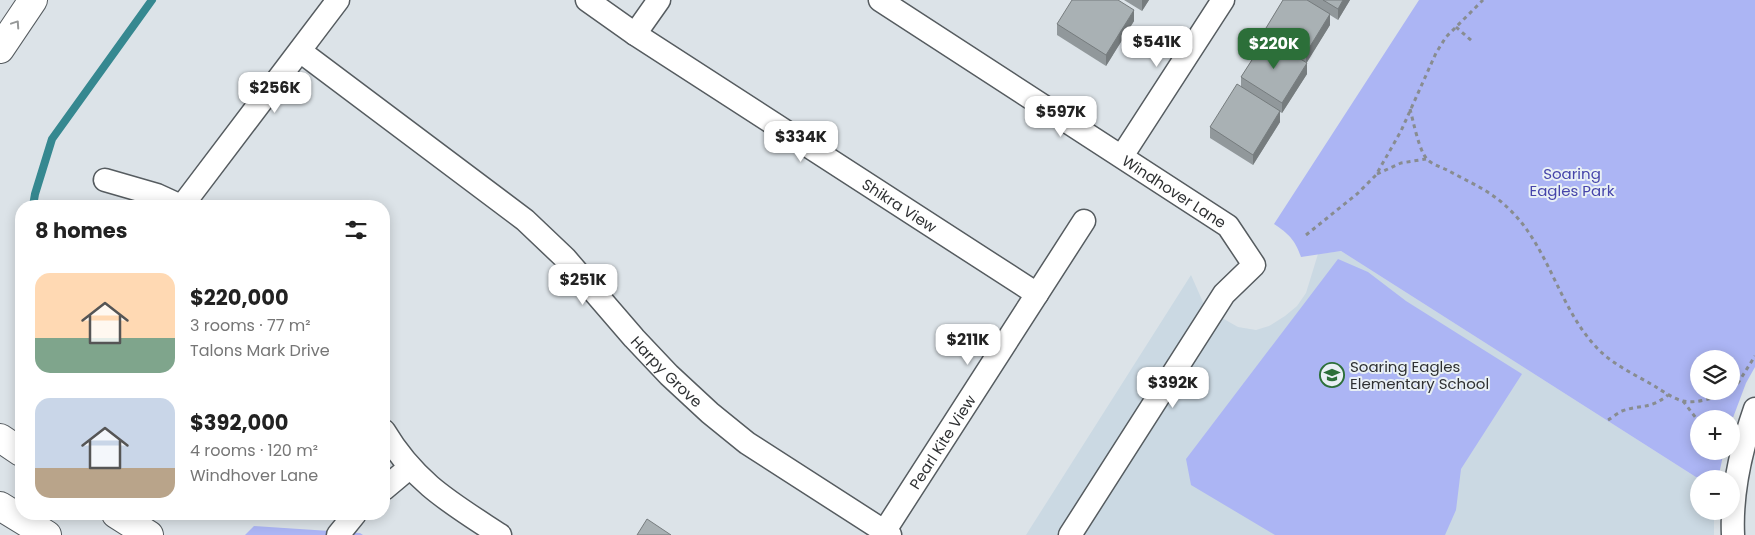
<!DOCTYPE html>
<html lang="en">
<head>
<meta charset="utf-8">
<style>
	body { margin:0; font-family:Poppins,sans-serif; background:#f2f2f2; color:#222; height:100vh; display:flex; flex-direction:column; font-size:19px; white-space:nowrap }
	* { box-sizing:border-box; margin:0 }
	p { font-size:16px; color:#767676 }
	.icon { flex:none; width:28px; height:28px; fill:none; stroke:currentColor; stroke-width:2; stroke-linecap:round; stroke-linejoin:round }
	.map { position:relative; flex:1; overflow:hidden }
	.sheet { position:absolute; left:15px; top:200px; width:375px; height:320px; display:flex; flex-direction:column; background:#fff; border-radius:20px; box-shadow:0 2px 12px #0003 }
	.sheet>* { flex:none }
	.buttons { position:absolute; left:1690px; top:350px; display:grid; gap:10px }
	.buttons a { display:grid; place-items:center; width:50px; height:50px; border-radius:50%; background:#fff; box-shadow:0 2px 12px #0003; font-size:25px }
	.price { position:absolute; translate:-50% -42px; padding:0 11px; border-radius:10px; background:#fff; color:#222; font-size:16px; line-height:32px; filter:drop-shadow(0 1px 2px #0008) }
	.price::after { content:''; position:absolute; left:50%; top:30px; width:15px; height:11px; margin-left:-8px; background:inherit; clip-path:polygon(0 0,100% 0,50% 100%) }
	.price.selected { background:#2c6f39; color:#fff }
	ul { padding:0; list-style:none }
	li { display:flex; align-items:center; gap:15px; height:125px; padding:0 20px }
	li span { display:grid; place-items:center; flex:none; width:140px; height:100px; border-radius:15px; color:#555 }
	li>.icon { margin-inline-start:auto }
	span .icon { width:60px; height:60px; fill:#fffc; stroke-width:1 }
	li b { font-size:21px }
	h2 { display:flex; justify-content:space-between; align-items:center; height:60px; padding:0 20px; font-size:21px }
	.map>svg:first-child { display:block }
</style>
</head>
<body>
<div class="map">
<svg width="1755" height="535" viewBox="0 0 1755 535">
	<rect width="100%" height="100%" fill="#dce3e8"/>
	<!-- built -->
	<polygon fill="#cbd9e3" points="1341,251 1699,479 1699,511 1714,511 1714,535 1026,535 1191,275 1206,309 1238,327 1256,330 1269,326 1285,316 1297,306 1306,293 1318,254"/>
	<!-- green -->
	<g fill="#acb5f4" fill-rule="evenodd">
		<path d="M1419,0H1755V367L1746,383L1731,423V419H1699V451H1724L1718,479H1699L1341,251L1301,257C1295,240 1289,234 1274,224ZM1699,359H1731V391H1699Z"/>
		<polygon points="1338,259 1368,272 1406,301 1522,374 1461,469 1456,510 1445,535 1275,535 1191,485 1186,459"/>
		<polygon points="254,526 360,533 363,535 245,535"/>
	</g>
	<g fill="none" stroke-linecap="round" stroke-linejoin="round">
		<!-- stream -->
		<polyline stroke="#368890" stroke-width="8" points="33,206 35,194 52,139 152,0"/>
		<defs>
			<g id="minor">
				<path id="s1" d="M587,0L635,34L1037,294"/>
				<path id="s2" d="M880,0L1228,226L1254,265L1224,294L1070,535"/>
				<polyline points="635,34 659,0"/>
				<path id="s3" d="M300,51L525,220L565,258L634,338L669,375L710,413L747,443L890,535"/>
				<polyline points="1122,156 1223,0"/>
				<polyline points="105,180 157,195 181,206"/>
				<polyline points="182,206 338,0"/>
				<path d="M384,431C415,483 451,503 500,535"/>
				<polyline points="384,489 409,468"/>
				<polyline points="338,535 355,514"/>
				<path id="s4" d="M882,535L1084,221"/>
				<path d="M1733,535C1731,492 1741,449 1755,409"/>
			</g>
			<g id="secondary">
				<polyline points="0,49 33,0"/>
				<polyline points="0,438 21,452"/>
				<polyline points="0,506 47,535"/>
				<polyline points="116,514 149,535"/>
			</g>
		</defs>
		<!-- minor casing -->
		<use href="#minor" stroke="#565c60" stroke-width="25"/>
		<!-- secondary casing -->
		<use href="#secondary" stroke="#565c60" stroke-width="30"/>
		<!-- path -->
		<g stroke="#888c90" stroke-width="3" stroke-dasharray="4 4" stroke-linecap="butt">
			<polyline points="1456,27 1473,42"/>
			<path d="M1410,109C1413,120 1419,151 1427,159C1431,164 1441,167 1447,170C1467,181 1491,191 1508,208C1549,246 1558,307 1597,348C1613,365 1636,375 1656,387C1664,392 1674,399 1683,401C1695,404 1717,398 1727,391"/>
			<polyline points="1377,174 1401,163 1426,159"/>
			<polyline points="1306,235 1357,194 1376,175 1401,131 1436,53 1446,37 1483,0"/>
			<polyline points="1731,388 1738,383 1755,356"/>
			<polyline points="1683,401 1699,422"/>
			<path d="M1608,420C1612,418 1617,413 1622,411C1642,404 1649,410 1668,395"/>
		</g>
		<!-- minor -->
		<use href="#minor" stroke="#fff" stroke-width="22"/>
		<!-- secondary -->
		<use href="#secondary" stroke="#fff" stroke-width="28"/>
	</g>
	<!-- wall -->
	<g fill="#91989b">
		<polygon points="1124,0 1149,0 1142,11"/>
		<polygon points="1283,0 1350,0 1338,20 1330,15 1330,25 1306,63 1307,74 1282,113 1280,112 1280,122 1253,165 1210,138 1210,127 1241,87 1241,77 1266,38 1266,28"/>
		<polygon points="1134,21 1106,66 1057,35 1057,24"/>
	</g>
	<!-- shaded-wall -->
	<g fill="#767c7e">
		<polygon points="1142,0 1149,0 1142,11"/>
		<polygon points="1343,0 1350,0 1338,20 1338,9"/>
		<polygon points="1134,10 1134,21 1106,66 1106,55"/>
		<polygon points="1330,14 1330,25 1306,64 1306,53"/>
		<polygon points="1307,63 1307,74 1282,113 1282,103"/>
		<polygon points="1280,111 1280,122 1253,165 1253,155"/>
	</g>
	<!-- building -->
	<g fill="#a9b1b4" stroke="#767c7e">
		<polygon points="1072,0 1118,0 1134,10 1106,55 1057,24"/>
		<polygon points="1283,0 1307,0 1330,14 1306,53 1266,28"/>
		<polygon points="1323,0 1343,0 1338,9"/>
		<polygon points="1266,38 1307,63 1282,103 1241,77"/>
		<polygon points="1237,84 1280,111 1253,155 1210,127"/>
		<polygon points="647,519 671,535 637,535"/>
	</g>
	<!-- one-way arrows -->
	<defs><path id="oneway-chevron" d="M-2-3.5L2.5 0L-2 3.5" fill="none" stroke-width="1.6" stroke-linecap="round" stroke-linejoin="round" transform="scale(1.25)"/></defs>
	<use stroke="#969898" href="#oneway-chevron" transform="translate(16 24) rotate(-56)"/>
	<!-- icons -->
	<defs>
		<symbol id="school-ring" viewBox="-11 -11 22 22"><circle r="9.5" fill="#e9f0f5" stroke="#2c6f39" stroke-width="1.5"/><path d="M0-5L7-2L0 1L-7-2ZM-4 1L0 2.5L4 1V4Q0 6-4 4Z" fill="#2c6f39"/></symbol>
	</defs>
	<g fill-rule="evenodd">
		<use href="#school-ring" x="1318" y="361" width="28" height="28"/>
	</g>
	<g text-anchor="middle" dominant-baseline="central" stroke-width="4" stroke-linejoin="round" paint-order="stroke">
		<!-- park labels -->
		<g font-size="15" fill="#4645aa" stroke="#e9f0f5">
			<text x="1572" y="173">Soaring<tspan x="1572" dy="17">Eagles Park</tspan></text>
		</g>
		<!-- street labels -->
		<g font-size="15" fill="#2e3032" stroke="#e9f0f5">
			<text stroke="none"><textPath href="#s2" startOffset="351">Windhover Lane</textPath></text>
			<text stroke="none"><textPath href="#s1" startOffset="374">Shikra View</textPath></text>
			<text stroke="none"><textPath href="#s3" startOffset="489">Harpy Grove</textPath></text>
			<text stroke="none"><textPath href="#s4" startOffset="111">Pearl Kite View</textPath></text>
		</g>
		<!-- poi labels -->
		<g font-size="15" fill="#2e3032" stroke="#e9f0f5" text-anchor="start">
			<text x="1350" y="366">Soaring Eagles<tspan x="1350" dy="17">Elementary School</tspan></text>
		</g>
	</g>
</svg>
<div class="buttons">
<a><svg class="icon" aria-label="layers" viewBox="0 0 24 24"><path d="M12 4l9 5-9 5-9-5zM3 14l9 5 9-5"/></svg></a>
<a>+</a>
<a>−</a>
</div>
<b class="price" style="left:1157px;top:68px">$541K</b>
<b class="price selected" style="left:1274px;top:70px">$220K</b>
<b class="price" style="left:275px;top:114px">$256K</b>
<b class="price" style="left:1061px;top:138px">$597K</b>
<b class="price" style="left:801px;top:163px">$334K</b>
<b class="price" style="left:583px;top:306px">$251K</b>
<b class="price" style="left:968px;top:366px">$211K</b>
<b class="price" style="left:1173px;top:409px">$392K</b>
<section class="sheet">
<h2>8 homes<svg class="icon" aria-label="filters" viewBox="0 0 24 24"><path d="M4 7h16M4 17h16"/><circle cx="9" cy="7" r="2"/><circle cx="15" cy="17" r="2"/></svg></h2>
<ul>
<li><span style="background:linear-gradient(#ffd9b3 65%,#7fa58c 0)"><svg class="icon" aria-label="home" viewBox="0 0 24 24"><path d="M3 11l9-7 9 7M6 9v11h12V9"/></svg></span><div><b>$220,000</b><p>3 rooms · 77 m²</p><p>Talons Mark Drive</p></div></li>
<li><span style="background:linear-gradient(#c9d6e8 70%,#b9a48a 0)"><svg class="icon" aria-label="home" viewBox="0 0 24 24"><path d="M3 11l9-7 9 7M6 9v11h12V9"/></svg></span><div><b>$392,000</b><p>4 rooms · 120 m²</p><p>Windhover Lane</p></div></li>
</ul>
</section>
</div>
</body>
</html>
